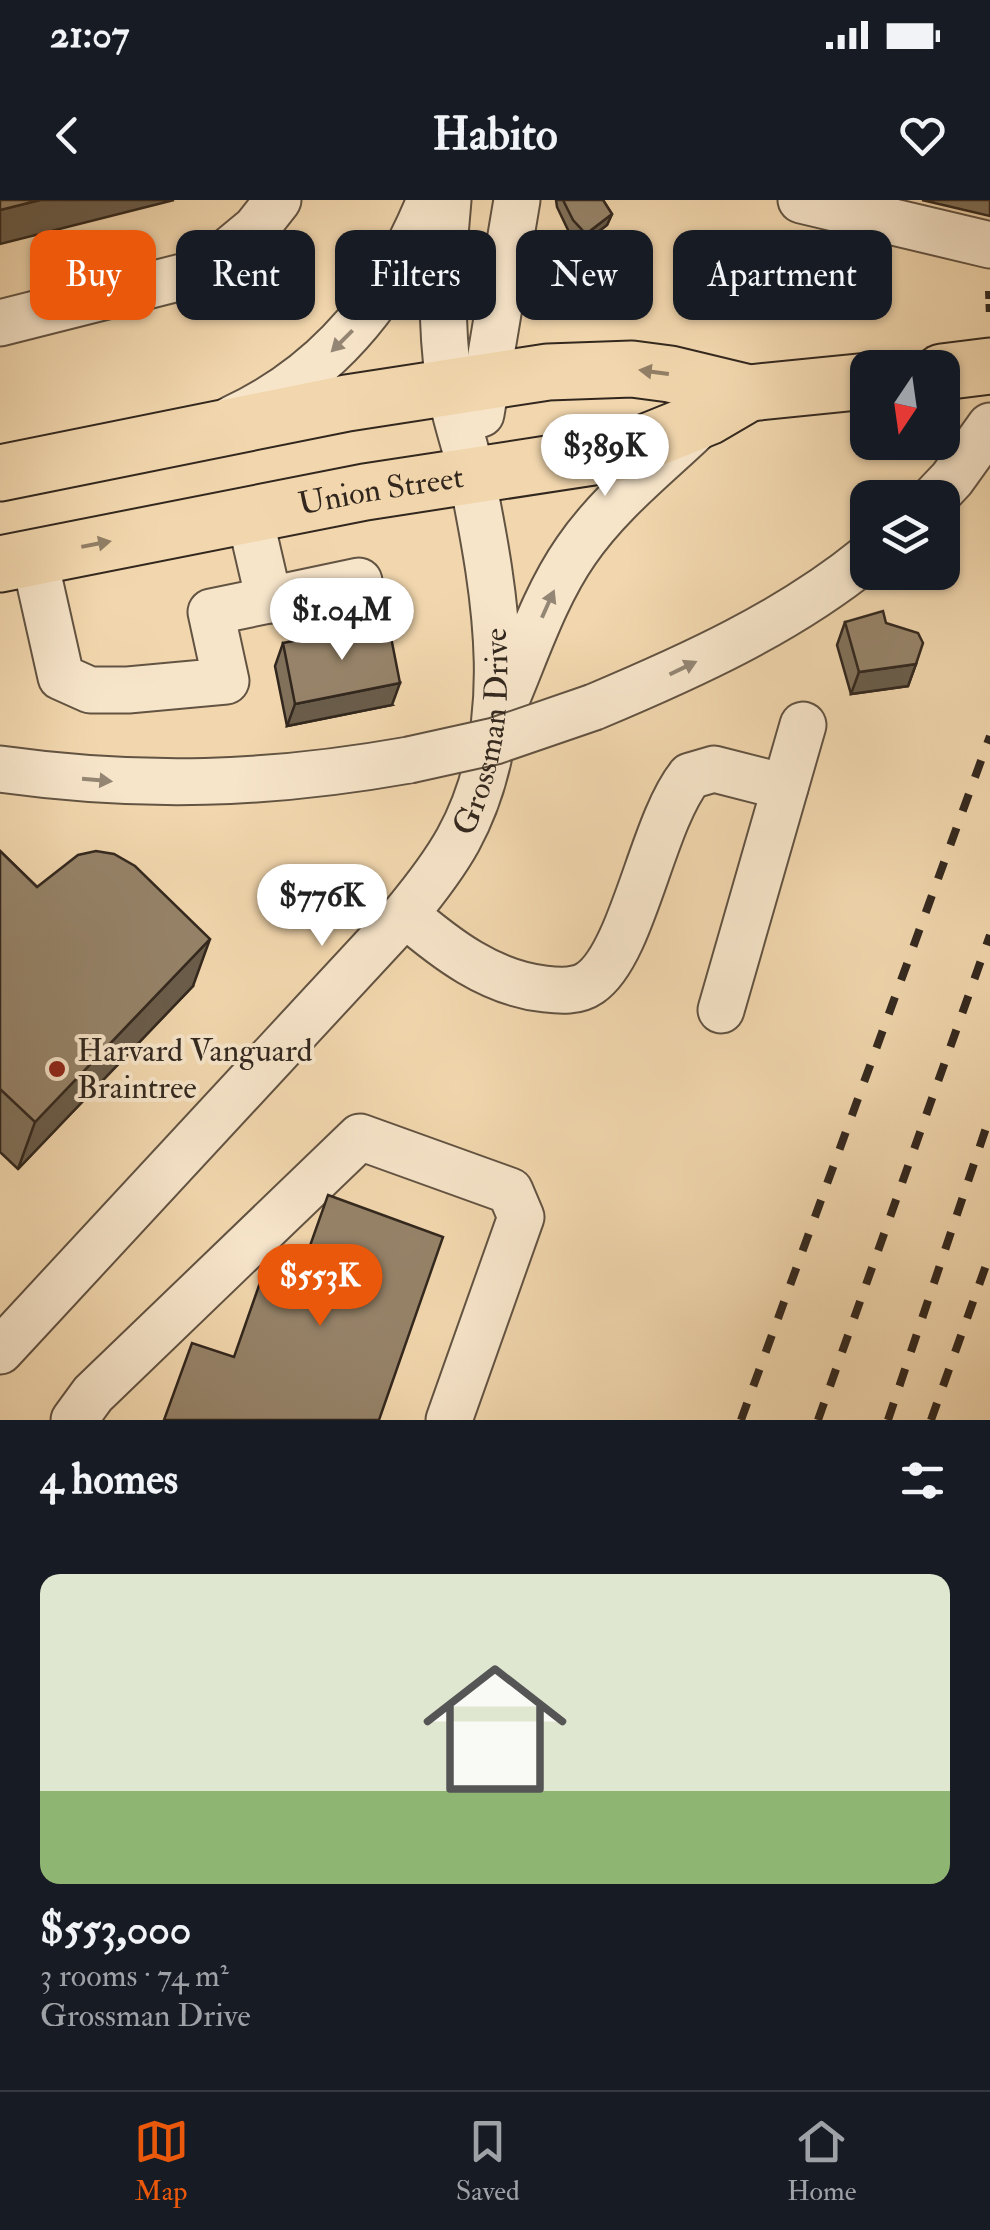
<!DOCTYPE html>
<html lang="en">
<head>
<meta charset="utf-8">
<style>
	body { margin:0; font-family:"IM FELL Double Pica",serif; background:#242831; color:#f1f3f6; height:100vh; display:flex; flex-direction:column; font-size:38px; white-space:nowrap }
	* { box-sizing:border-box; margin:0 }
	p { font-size:32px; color:#9ea1a6 }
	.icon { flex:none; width:55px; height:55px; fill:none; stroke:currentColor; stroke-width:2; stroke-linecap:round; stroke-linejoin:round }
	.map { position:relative; height:1220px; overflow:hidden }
	.side { display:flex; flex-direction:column; background:#171b24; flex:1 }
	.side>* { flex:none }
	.hud { position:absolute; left:30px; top:30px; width:930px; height:90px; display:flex; gap:20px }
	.needle { width:65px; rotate:193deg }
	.tools { position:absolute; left:850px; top:150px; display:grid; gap:20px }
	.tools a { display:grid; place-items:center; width:110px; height:110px; border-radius:20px; background:#171b24; box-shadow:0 2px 8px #0004; font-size:50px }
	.price { position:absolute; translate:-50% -85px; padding:0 22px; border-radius:35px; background:#fff; color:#222; font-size:32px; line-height:65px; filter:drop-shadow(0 2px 5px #0008) }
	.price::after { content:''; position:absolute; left:50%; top:60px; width:30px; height:22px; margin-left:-15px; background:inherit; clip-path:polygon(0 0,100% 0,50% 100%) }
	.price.on { background:#ea580c; color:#fff }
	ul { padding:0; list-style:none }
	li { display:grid; align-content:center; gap:20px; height:530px; padding:0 40px }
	li span { display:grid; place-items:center; height:310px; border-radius:20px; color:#555 }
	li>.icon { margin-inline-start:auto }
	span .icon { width:180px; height:180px; fill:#fffc; stroke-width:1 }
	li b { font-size:42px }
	h2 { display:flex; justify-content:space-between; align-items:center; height:120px; padding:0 40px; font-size:42px }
	.tag { padding:0 35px; border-radius:20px; background:#171b24; box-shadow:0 2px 8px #0004; font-size:35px; line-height:90px }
	.tag.on { background:#ea580c; color:#fff }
	.status { display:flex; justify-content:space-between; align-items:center; height:70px; padding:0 50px; background:#171b24; direction:ltr }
	.status svg { height:28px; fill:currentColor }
	header { display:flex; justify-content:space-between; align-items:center; height:130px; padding:0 40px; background:#171b24; font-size:45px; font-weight:700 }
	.menu { display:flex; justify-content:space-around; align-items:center; height:140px; border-top:2px solid #363941; background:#171b24; font-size:28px; color:#9ea1a6 }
	.menu a { display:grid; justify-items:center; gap:5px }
	.menu .on { color:#ea580c }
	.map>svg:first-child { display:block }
</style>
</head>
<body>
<div class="status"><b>21:07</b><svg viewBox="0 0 49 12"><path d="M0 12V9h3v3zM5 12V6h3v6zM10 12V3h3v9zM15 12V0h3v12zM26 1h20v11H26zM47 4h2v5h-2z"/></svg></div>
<header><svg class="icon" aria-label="back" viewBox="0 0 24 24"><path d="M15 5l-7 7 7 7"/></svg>Habito<svg class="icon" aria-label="heart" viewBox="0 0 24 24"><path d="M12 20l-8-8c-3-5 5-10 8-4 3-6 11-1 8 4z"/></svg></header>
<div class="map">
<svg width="990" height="1220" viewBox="0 0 990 1220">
	<rect width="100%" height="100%" fill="#f2d7ae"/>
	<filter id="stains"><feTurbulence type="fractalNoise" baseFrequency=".002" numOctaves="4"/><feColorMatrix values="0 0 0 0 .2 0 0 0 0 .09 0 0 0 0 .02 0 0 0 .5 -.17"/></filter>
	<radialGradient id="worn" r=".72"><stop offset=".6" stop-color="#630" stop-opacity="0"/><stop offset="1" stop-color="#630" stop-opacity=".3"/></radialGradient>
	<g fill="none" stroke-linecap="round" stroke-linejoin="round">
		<defs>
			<g id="minor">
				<polyline points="801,0 990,45"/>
				<polyline points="0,123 190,75 227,52 256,28 278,0"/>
				<polyline points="481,214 517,0"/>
				<path d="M232,219C329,174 391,97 430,0"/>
				<polyline points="934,298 952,279 990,226"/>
				<polyline points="34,357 61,477 90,490 128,490 226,481 211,412 269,400 249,314"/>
				<polyline points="269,400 359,381"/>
				<path d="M504,505C526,454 544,397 576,351C608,304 654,268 695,229"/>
				<path d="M594,507C689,467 787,423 868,357"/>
				<path d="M0,569C143,589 268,585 409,560"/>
				<path d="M405,714C446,749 490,783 545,789C561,791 577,792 590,783C633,754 652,623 690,576L714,569L785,587"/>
				<polyline points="721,810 803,525"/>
				<path id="s1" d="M0,1151L405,714C424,691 443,667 458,640C520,527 496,398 472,277C466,245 453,214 449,182C440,121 442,61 448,0"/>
				<polyline points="74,1220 93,1194 360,937 510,991 521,1017 449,1220"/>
			</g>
			<g id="major">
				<polyline points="942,172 990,166"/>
				<polyline points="0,273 347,203 548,172 632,169 670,174 749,193 868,181"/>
				<path id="s2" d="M0,364L365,292L619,253L708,217L749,193"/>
			</g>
		</defs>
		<!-- minor casing -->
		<use href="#minor" stroke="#625342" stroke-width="49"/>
		<!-- major casing -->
		<use href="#major" stroke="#32271e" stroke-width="59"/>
		<!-- path -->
		<g stroke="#32271e" stroke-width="6" stroke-dasharray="8 5" stroke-linecap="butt">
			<polyline points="553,69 577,92"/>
			<polyline points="988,91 989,117"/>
		</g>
		<!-- minor -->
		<use href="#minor" stroke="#f7e5ca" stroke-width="45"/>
		<!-- major -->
		<use href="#major" stroke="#f2d7ae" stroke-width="55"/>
		<!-- rail -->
		<g stroke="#32271e" stroke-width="8" stroke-dasharray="18 18" stroke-linecap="butt">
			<polyline points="741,1220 990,536"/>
			<polyline points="818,1220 990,735"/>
			<polyline points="888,1220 990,916"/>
			<polyline points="931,1220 990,1054"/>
		</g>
		<defs>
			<polyline id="minor-bridge" points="409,560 495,541 594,507"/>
		</defs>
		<!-- minor-bridge casing -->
		<use href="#minor-bridge" stroke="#625342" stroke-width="49" stroke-linecap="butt"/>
		<!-- minor-bridge -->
		<use href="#minor-bridge" stroke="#f7e5ca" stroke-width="45"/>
	</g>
	<!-- wall -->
	<g fill="#81715a" stroke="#32271e" stroke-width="2.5">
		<polygon points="556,0 603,0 612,14 607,25 581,45 569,32 557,7"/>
		<polygon points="922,0 990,0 990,16"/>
		<polygon points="845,422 886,423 916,464 908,486 851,494 837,445"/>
		<polygon points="283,443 392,505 287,526 275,466"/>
		<polygon points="0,651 37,687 193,786 18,969 0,952"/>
	</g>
	<!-- shaded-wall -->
	<g fill="#695c4a" stroke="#32271e" stroke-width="2.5">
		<polygon points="40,0 174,0 0,44 0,10"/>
		<polygon points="612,14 607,25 581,45 586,34"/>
		<polygon points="916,464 908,486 851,494 859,472"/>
		<polygon points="400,483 392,505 287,526 295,504"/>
		<polygon points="210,739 193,786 18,969 35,922"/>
	</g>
	<!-- building -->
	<g fill="#968369" stroke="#32271e" stroke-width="2.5">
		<polygon points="0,0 40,0 0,10"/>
		<polygon points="563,0 603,0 612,14 586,34 573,20"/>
		<polygon points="883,411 886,423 918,433 923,443 916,464 859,472 845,422"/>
		<polygon points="388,422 400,483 295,504 283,443"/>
		<polygon points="0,651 37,687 78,655 96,651 114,654 135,666 210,739 35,922 0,889"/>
		<polygon points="328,995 443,1037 379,1220 164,1220 192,1143 234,1157 262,1077 295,1088"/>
	</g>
	<!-- one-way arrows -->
	<defs><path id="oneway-solid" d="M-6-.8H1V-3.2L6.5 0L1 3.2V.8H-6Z" transform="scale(2.5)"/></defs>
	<g fill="#948674">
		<use href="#oneway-solid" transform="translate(342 141) rotate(135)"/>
		<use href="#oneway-solid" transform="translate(548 404) rotate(-66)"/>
		<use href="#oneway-solid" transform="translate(683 468) rotate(-26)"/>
		<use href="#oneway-solid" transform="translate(97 580) rotate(5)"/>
	</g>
	<g fill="#927f66">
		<use href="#oneway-solid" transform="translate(654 172) rotate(-172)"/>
		<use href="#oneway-solid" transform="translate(96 344) rotate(-11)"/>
	</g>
	<!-- markers -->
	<circle fill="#8f2418" stroke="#f7e5ca" stroke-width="4" cx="57" cy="869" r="10"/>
	<g text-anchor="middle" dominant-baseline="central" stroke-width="8" stroke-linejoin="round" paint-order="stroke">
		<!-- street labels -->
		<g font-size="32" fill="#32271e" stroke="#f7e5ca">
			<text stroke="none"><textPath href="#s2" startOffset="388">Union Street</textPath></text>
			<text stroke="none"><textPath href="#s1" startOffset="800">Grossman Drive</textPath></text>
		</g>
		<!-- poi labels -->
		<g font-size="32" fill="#32271e" stroke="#f7e5ca" text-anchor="start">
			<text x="77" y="851">Harvard Vanguard<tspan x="77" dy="37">Braintree</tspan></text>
		</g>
	</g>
	<rect width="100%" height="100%" filter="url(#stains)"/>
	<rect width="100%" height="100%" fill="url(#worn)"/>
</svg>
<div class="tools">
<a><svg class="needle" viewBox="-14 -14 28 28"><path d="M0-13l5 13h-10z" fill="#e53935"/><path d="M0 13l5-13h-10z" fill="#9ea1a6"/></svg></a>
<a><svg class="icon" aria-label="layers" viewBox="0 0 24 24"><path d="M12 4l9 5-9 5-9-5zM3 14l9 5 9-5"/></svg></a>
</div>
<b class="price" style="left:605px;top:299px">$389K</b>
<b class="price" style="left:342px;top:463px">$1.04M</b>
<b class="price" style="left:322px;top:749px">$776K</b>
<b class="price on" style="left:320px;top:1129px">$553K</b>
<div class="hud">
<a class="tag on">Buy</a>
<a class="tag">Rent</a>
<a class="tag">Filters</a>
<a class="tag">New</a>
<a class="tag">Apartment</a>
</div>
</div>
<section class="side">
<h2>4 homes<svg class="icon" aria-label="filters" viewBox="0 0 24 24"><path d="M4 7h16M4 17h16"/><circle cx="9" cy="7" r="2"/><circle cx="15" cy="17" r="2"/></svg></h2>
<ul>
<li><span style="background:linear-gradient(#dfe7d0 70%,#8fb573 0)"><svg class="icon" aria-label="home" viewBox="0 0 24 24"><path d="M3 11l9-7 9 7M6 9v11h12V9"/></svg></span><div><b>$553,000</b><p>3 rooms · 74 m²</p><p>Grossman Drive</p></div></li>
</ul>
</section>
<nav class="menu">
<a class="on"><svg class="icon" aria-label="map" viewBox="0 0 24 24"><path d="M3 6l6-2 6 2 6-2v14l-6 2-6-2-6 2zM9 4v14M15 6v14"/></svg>Map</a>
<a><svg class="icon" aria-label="saved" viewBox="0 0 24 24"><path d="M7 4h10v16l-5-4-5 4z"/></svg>Saved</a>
<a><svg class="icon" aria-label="home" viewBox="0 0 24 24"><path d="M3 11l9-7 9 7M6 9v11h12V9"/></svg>Home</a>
</nav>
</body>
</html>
